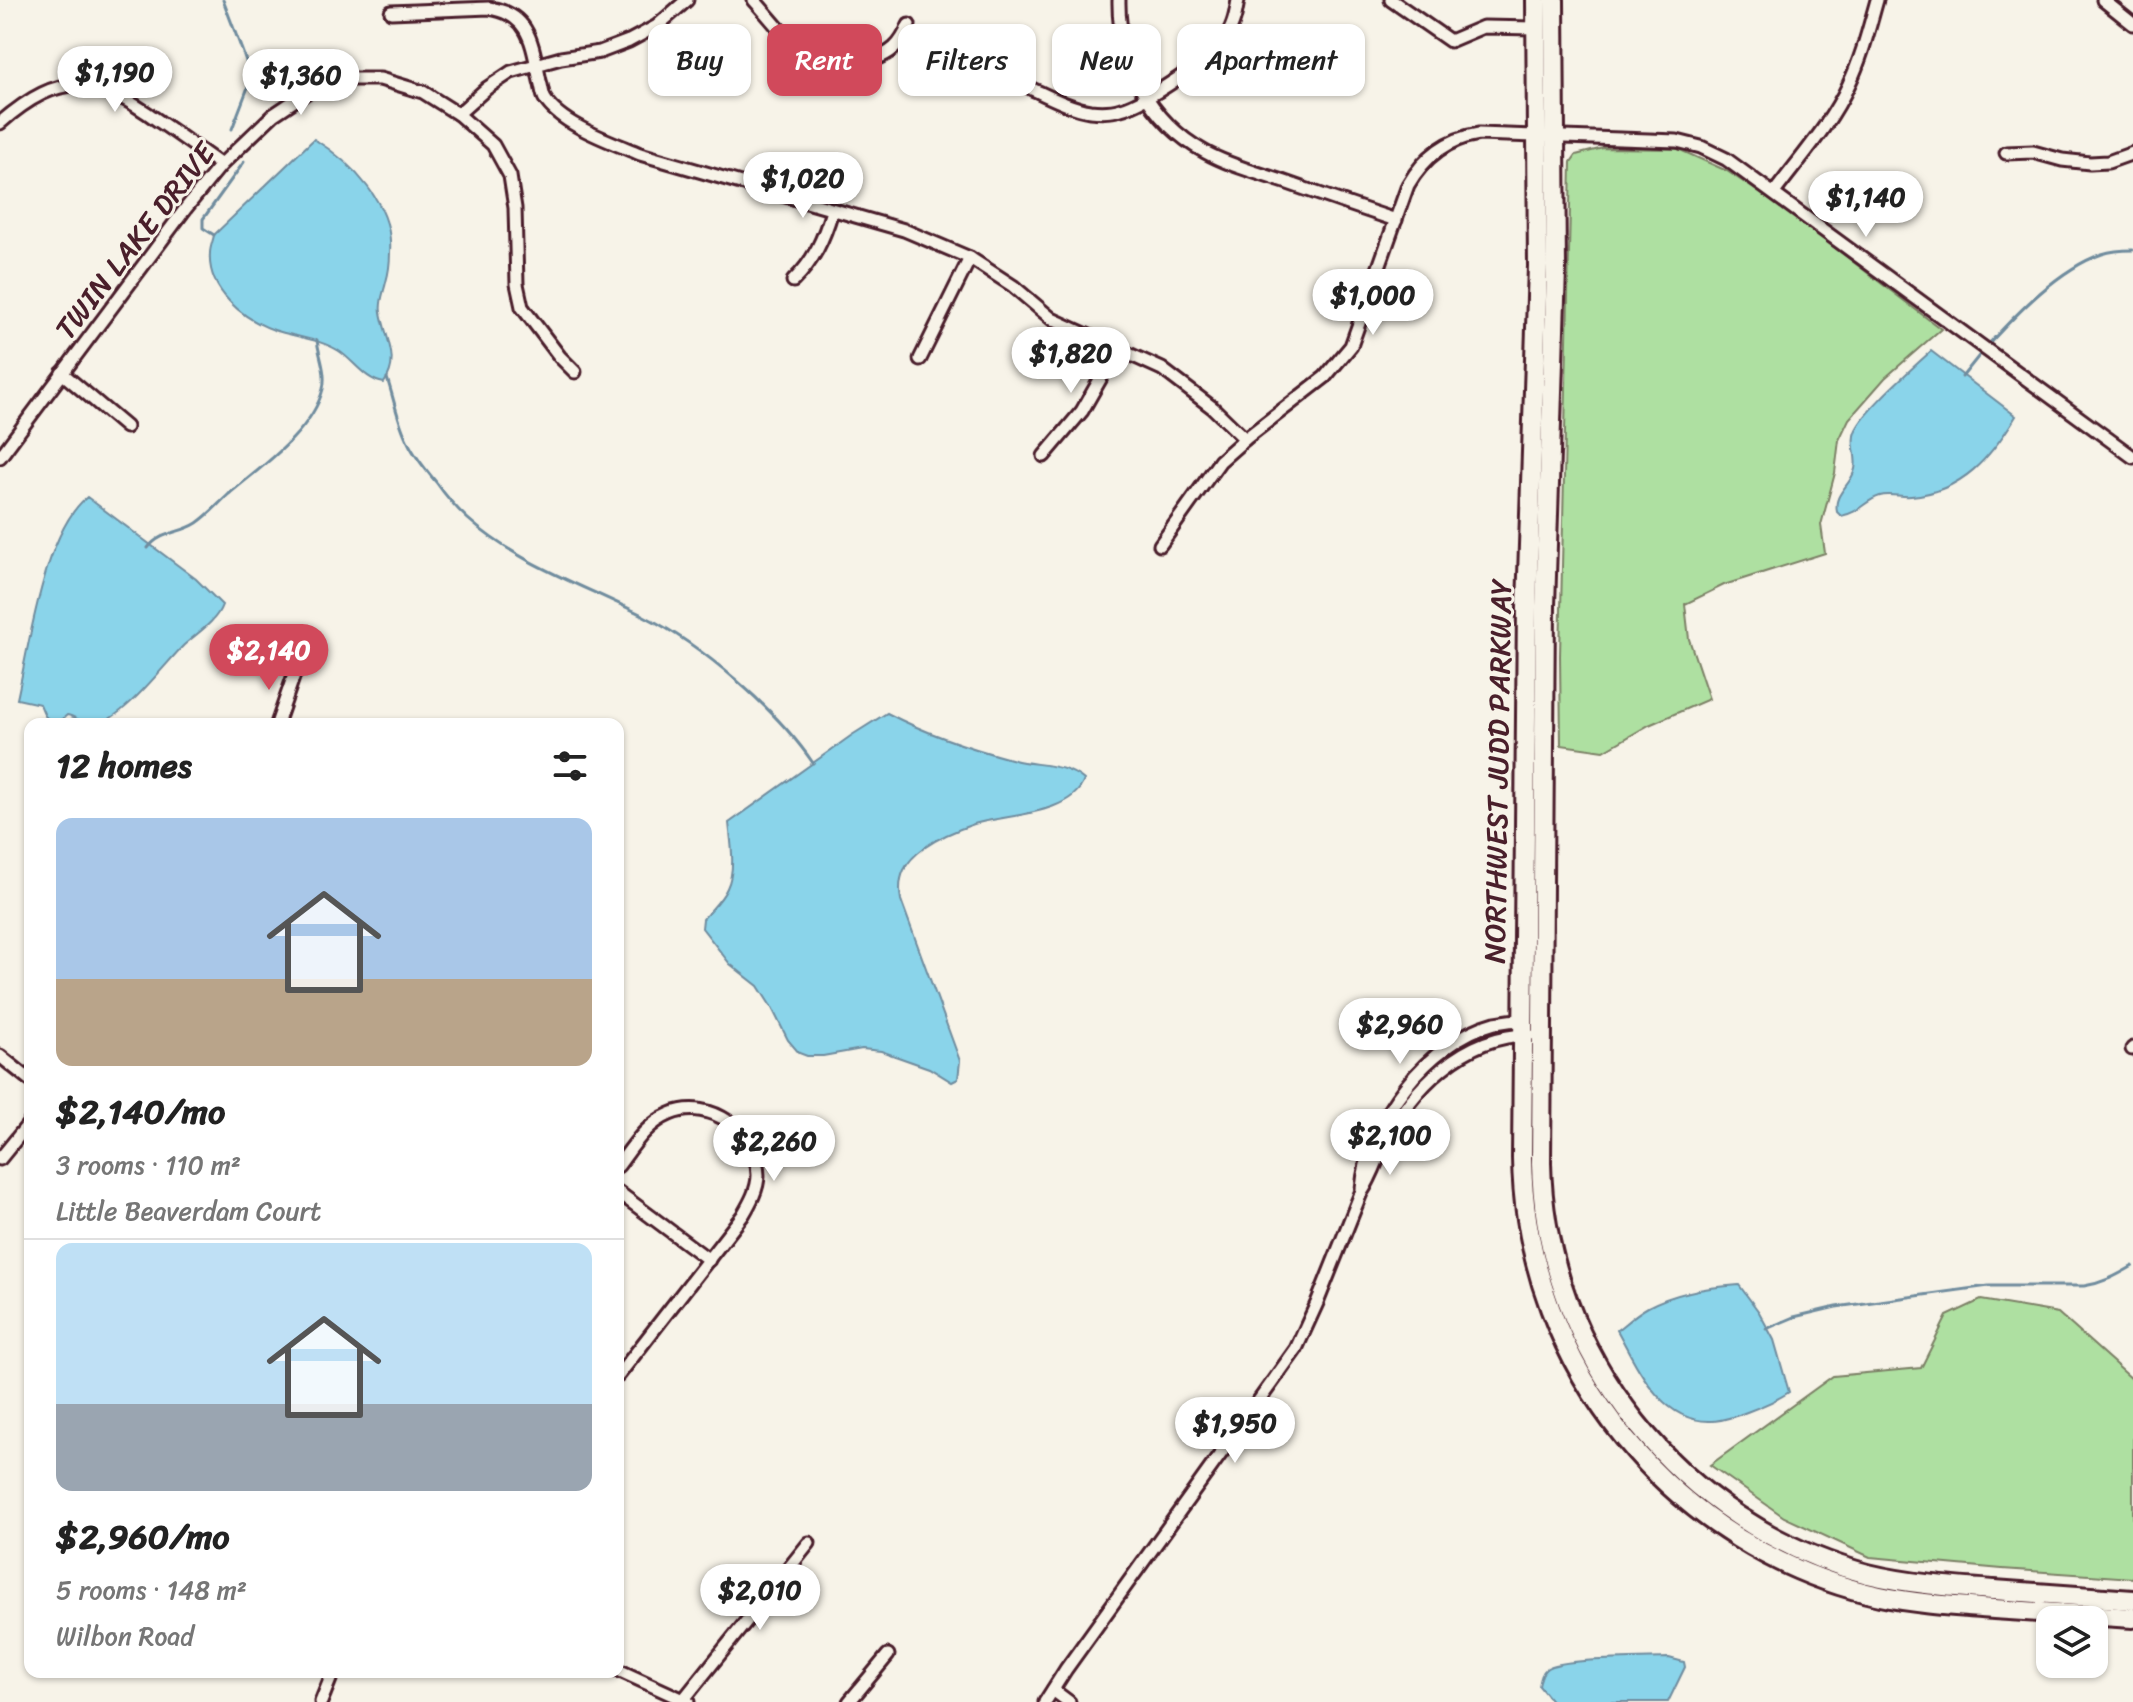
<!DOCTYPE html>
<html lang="en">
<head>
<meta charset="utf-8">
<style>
	body { margin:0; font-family:Sriracha,sans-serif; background:#f6f6f6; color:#222; height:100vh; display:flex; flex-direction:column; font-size:30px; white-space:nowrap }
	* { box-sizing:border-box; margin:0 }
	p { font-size:26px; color:#767676 }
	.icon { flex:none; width:44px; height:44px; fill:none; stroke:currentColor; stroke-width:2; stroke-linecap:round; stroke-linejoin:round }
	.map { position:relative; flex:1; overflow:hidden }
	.side { position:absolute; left:24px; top:718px; width:600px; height:960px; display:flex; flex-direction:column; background:#fff; border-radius:16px; box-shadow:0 2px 6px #0004 }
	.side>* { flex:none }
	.banner { position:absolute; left:648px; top:24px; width:760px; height:72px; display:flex; gap:16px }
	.buttons { position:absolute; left:2036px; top:1606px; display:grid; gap:16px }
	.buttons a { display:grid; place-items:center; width:72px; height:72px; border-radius:16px; background:#fff; box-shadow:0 2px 6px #0004; font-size:40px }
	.price { position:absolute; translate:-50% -68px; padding:0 18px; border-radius:28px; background:#fff; color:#222; font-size:26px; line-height:52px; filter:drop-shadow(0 2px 4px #0008) }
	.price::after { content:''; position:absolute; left:50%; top:48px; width:24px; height:18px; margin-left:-12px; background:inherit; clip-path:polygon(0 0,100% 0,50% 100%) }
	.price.current { background:#d1495b; color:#fff }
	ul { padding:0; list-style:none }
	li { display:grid; align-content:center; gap:16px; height:424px; padding:0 32px }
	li+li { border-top:2px solid #e0e0e0 }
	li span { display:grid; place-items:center; height:248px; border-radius:16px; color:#555 }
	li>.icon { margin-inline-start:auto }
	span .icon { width:144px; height:144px; fill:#fffc; stroke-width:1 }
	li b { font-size:34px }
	h2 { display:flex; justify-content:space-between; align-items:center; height:96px; padding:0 32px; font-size:34px }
	.pill { padding:0 28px; border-radius:16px; background:#fff; box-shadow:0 2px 6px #0004; font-size:28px; line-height:72px }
	.pill.current { background:#d1495b; color:#fff }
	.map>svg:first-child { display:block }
</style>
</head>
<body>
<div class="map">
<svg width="2133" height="1702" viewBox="0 0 2133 1702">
	<rect width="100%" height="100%" fill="#f7f3e8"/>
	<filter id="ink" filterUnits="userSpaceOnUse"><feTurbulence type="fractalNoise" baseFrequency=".0125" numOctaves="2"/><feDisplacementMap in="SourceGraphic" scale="16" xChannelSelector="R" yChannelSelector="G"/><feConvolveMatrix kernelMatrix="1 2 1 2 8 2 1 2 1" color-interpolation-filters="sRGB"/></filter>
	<g filter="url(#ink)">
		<!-- green -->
		<g fill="#aee0a1" stroke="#7c8066" stroke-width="2">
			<polygon points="1603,148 1678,149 1727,171 1788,212 1941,329 1885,378 1849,419 1839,440 1835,473 1821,525 1825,553 1724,585 1685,604 1689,639 1709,699 1649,725 1604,751 1561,745 1560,656 1571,162 1576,155"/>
			<polygon points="1981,1300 2058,1313 2133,1380 2133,1578 2002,1569 1870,1557 1784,1517 1710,1465 1833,1376 1921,1368 1947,1316"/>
		</g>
		<!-- water -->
		<g fill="#8ad4ea" stroke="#708c9e" stroke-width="2">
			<path d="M314,139C351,162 394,205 390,252C390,262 389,272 386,282C384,292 379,302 381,312C385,338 401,359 384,383C365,380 354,361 339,351C320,339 295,337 274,330C243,319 207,290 210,253C210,247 213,241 214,235Z"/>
			<path d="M1931,351L2016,416C1991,457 1962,492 1911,496C1901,497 1889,493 1880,496C1864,501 1861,512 1841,516L1837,512C1833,493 1851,486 1855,469C1858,457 1850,444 1855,432C1862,412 1913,368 1931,351Z"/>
			<path d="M87,497L196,579L222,605C216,622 197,633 184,645C164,665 123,720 96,724C83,726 78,717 67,715L58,723L53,724L45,716L40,704L17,699C29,646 44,532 87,497Z"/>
			<path d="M887,713C927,734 969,748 1014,760C1037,766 1065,763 1084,780C1072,815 1004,815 974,824C956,830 939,837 924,848C905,862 897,876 901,900L960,1061L958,1079L952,1082L929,1068L881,1051L862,1049L823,1056H807L799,1053L788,1040L772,1008L758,986L730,964L702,928L703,919C711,909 722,900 727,888C736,869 731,843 729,823L852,735Z"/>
			<path d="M1739,1285L1759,1312L1774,1340L1789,1392C1773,1403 1757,1408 1739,1415C1729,1418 1718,1422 1709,1421C1660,1421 1637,1366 1617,1330C1627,1322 1637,1313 1648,1307C1676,1292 1708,1287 1739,1285Z"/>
			<path d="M1669,1658L1684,1662L1685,1667L1668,1702H1552L1539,1686C1540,1680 1541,1673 1546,1669C1560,1658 1647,1659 1669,1658Z"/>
		</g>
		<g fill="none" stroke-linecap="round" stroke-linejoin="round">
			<!-- stream -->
			<g stroke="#708c9e" stroke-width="3">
				<polyline points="223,0 246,61 250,82 232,129"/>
				<polyline points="214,235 203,228 203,219 244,162"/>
				<path d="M1987,346C2017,313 2059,269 2102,254C2111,251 2123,250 2133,250"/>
				<polyline points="1962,377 1982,352"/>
				<path d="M387,378C394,399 398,423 408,442C415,457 426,470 436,482C445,495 456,508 468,519C518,564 585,586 644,616C702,645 777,710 813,763"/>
				<path d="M148,548C161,531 180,534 197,523C209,515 218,504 229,494C261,467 312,432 323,389C327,372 319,356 317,340"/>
				<path d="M1766,1329L1794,1317L1836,1307L1989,1286H2084C2103,1283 2116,1276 2133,1266"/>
			</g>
			<defs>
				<g id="minor">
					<path d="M754,0C789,38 811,81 870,61C892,53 900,46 909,25"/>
					<path d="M1119,0C1118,62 1150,122 1205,152C1230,166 1259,173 1285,182C1322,195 1359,208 1396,220"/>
					<polyline points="1391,0 1450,41 1483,27 1535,28"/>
					<polyline points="2103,0 2133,24"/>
					<path d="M391,12L489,8C531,14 532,45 540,81C542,86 542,94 545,99C561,125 612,142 640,154L904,230L970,258L1013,286L1052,319L1162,369L1213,408L1245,439"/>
					<path d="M1032,89C1050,97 1070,108 1090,111C1100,112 1112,112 1121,109C1145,103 1215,57 1227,35C1234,25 1236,12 1238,0"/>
					<polyline points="458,114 487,88 511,72 561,58 600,52 629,41 657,26 687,0"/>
					<path d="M0,123C62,69 96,76 160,122C181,136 201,151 221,165"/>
					<polyline points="2006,153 2033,152 2062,160 2090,163 2108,162 2133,153"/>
					<path d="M1774,193C1800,158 1831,124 1849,84C1862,57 1869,28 1877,0"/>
					<path d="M793,281C814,261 824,238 832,211"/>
					<polyline points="920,359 970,258"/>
					<polyline points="62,373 126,427"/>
					<polyline points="1044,456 1082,411 1118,348"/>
					<polyline points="0,457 186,208 221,165 273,115 312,89 344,79 380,79 423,92 458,114 493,145 510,176 515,208 517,284 522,307 560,357 575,372"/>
					<path d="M1160,545L1220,461L1245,439L1325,377L1351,346L1408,185C1424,157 1447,139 1479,134L1677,141L1701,147L1726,159L2133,457"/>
					<polyline points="277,724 295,672"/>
					<polyline points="2132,1049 2133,1048"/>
					<polyline points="0,1056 30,1080"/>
					<polyline points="0,1159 30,1122"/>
					<path d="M618,1166C633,1146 646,1124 670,1114C711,1097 757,1132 758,1175C758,1189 750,1203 743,1215L618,1376"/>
					<path d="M1362,1189C1367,1121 1428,1041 1495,1023C1505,1021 1515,1020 1526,1020"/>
					<polyline points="618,1192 709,1260"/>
					<polyline points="618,1670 688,1702"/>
					<polyline points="1053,1690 1069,1702"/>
					<polyline points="684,1699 809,1543"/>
					<polyline points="321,1702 333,1672"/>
					<polyline points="849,1702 888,1655"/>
					<path d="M1045,1702L1066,1669L1296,1349L1317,1303L1361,1193C1372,1177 1377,1159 1385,1142C1412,1088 1464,1035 1529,1035"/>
				</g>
				<g id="trunk">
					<path d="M1536,0L1538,266L1527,607L1522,1158C1525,1368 1675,1551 1880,1596C1918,1604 1956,1606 1994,1609C2041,1612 2087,1615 2133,1618"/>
					<path d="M1554,0L1556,269L1545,606L1541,1163C1545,1355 1682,1526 1868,1574C1909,1584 1952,1587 1994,1590C2040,1593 2087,1597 2133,1600"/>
				</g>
			</defs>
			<!-- minor casing -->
			<use href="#minor" stroke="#4a1f2b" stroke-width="17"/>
			<!-- trunk casing -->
			<use href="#trunk" stroke="#4a1f2b" stroke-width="24"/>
			<!-- minor -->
			<use href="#minor" stroke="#f7f3e8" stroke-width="11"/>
			<!-- trunk -->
			<use href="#trunk" stroke="#f7f3e8" stroke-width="18"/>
		</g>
	</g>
	<g text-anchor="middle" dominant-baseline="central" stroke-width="6" stroke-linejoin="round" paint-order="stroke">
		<!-- street labels -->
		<g font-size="30" fill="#4a1f2b" stroke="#f7f3e8">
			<text transform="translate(135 241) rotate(-52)">TWIN LAKE DRIVE</text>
			<text transform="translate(1498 771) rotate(-89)">NORTHWEST JUDD PARKWAY</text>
		</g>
	</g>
</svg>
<div class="buttons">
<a><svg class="icon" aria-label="layers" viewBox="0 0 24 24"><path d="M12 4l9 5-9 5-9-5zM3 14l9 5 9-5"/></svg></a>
</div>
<b class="price" style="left:115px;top:114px">$1,190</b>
<b class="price" style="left:301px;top:117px">$1,360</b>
<b class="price" style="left:803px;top:220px">$1,020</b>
<b class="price" style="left:1866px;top:239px">$1,140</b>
<b class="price" style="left:1373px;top:337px">$1,000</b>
<b class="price" style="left:1071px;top:395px">$1,820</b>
<b class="price current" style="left:269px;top:692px">$2,140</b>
<b class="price" style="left:1400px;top:1066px">$2,960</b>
<b class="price" style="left:1390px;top:1177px">$2,100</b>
<b class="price" style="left:774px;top:1183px">$2,260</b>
<b class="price" style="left:1235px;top:1465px">$1,950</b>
<b class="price" style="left:760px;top:1632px">$2,010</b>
<div class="banner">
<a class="pill">Buy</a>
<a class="pill current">Rent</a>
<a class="pill">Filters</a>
<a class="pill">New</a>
<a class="pill">Apartment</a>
</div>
<section class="side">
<h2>12 homes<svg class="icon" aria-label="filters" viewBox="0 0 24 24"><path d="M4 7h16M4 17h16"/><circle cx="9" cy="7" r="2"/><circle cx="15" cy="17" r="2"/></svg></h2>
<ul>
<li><span style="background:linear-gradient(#a9c7e8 65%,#b9a48a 0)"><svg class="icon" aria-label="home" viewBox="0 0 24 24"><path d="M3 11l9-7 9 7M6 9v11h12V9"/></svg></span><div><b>$2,140/mo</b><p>3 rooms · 110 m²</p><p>Little Beaverdam Court</p></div></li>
<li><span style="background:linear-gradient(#bfe0f5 65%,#9aa5b1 0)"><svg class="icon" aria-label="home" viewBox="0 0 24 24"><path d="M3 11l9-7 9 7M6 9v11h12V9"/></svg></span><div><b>$2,960/mo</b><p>5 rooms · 148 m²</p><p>Wilbon Road</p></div></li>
</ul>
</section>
</div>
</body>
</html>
